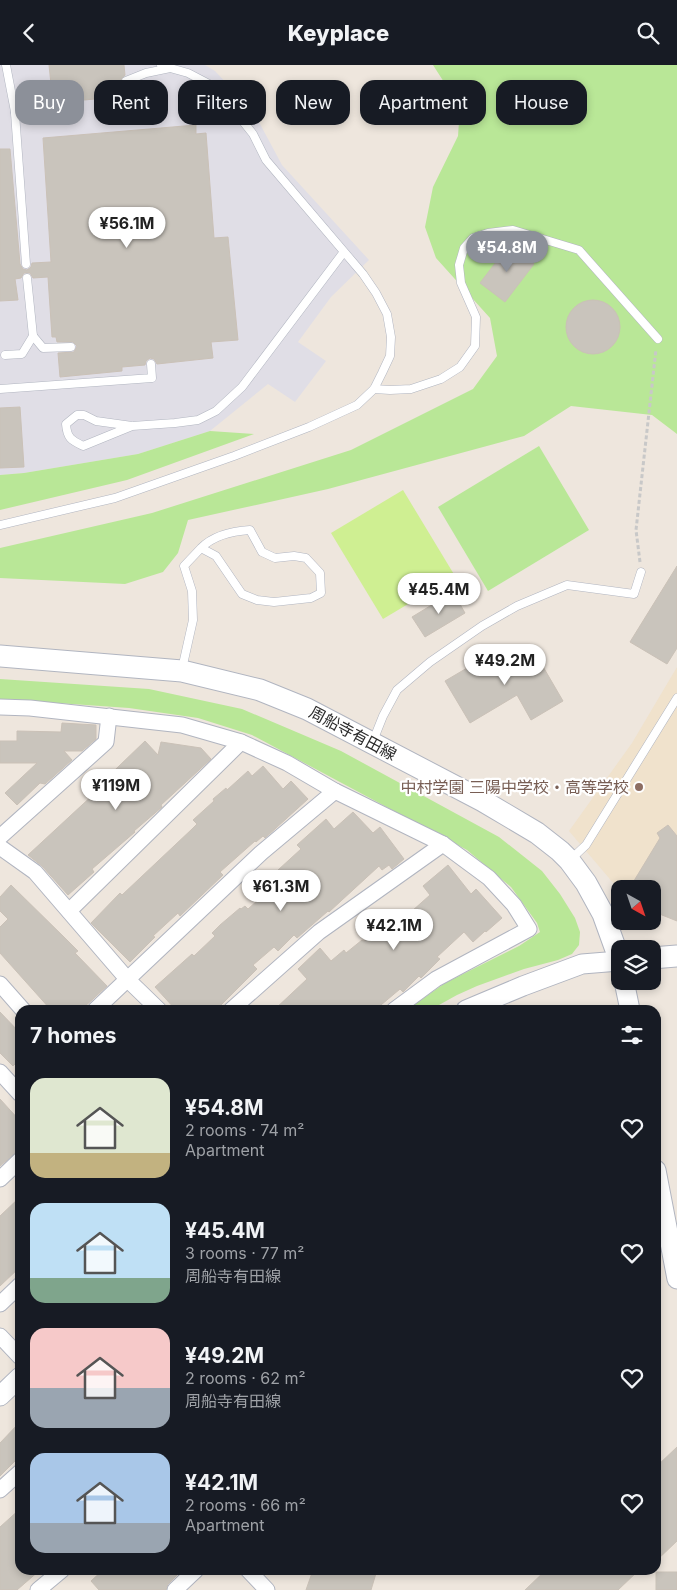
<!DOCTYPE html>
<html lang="en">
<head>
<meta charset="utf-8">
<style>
	body { margin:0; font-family:Inter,"Noto Sans JP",sans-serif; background:#20242c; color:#f1f3f6; height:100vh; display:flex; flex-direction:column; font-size:19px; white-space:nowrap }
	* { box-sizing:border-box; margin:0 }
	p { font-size:16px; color:#9ea1a6 }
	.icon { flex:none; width:28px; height:28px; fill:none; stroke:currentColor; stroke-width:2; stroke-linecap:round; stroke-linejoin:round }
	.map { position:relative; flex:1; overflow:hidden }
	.details { position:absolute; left:15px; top:940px; width:646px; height:570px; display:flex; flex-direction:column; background:#171b24; border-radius:15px; box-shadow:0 2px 8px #0003 }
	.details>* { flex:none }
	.banner { position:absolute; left:15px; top:15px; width:648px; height:45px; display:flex; gap:10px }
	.needle { width:32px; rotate:140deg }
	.tools { position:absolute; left:611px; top:815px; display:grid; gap:10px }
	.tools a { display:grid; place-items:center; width:50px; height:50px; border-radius:10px; background:#171b24; box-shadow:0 2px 8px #0003; font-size:25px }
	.price { position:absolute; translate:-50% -42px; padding:0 11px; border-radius:18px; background:#fff; color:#222; font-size:16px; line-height:32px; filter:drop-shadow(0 1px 2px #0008) }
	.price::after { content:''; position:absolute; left:50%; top:30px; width:15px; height:11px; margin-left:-8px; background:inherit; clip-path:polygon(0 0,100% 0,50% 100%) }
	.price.active { background:#8c9099; color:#fff }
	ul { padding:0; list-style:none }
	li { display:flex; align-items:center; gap:15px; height:125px; padding:0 15px }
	li span { display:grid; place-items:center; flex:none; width:140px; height:100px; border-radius:15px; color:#555 }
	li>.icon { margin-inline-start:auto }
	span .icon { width:60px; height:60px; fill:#fffc; stroke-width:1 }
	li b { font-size:21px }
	h2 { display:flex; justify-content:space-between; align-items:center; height:60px; padding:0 15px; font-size:21px }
	.pill { padding:0 18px; border-radius:15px; background:#171b24; box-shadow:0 2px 8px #0003; font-size:18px; line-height:45px }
	.pill.active { background:#8c9099; color:#fff }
	header { display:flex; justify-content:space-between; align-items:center; height:65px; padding:0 15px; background:#171b24; font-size:22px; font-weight:800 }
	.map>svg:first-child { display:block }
</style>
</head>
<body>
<header><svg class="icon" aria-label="back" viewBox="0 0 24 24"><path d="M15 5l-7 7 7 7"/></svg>Keyplace<svg class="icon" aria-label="search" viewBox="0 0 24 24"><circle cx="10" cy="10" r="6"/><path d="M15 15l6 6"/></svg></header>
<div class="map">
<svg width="677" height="1525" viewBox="0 0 677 1525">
	<rect width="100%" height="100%" fill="#eee6dd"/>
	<!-- industrial -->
	<polygon fill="#e0dee6" points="0,0 205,0 215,6 253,46 282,100 369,195 331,232 298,277 326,296 295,337 268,319 210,366 138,389 24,408 0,410"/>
	<!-- education -->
	<polygon fill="#f0e2cc" points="677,602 677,855 675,855 653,845 652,824 620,824 620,826 569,766 632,678"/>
	<!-- green -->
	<g fill="#b9e797">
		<polygon points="433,0 677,0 677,369 652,350 571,341 524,371 328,424 188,455 178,488 163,507 125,519 0,513 0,483 152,448 351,385 473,324 497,291 490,253 436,193 425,162 433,122 458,71 460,42"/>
		<polygon points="210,366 254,369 127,415 0,445 0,410 24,408 138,389"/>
		<polygon points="539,381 589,465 488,526 438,442"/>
		<polygon points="0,614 149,624 242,644 341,686 499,772 542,806 560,829 575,853 580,867 579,880 572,889 558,895 524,904 477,921 457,930 430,945 407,945 445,918 519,881 540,867 537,858 511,822 467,785 252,670 198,653 129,643 0,634"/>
	</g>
	<!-- pitch -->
	<polygon fill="#cfef92" points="403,425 455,511 383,554 331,468"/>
	<!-- building -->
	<g fill="#c9c4bc" stroke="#cac1b7">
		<polygon points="49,0 124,0 125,10 120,16 122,20 126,22 127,31 52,38 52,30 55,28 57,24 55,20 51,19"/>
		<polygon points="196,60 196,69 206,68 214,173 228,172 238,275 211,277 213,293 157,299 154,294 150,293 146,296 145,300 122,302 122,306 60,312 58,288 74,287 77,281 73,277 57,277 56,272 52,272 48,212 33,213 30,208 24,208 21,213 15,214 18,235 0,236 0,84 10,84 20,199 23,204 27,205 31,202 32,198 51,197 43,73"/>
		<polygon points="509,180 534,199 505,237 480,218"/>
		<circle cx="593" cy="262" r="27"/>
		<polygon points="20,342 24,402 0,403 0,343"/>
		<polygon points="677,501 677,583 667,599 630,577"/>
		<polygon points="453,527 465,548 425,572 412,552"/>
		<polygon points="531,581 563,636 531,655 517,630 470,658 445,616 484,593 491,605"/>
		<polygon points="62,658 96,660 96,674 82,686 64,686 72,695 45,719 40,718 17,740 5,728 37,698 0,698 0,676 17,676 17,666 61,667"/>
		<polygon points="145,676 158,690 161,677 201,683 211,694 161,740 162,742 134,766 135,767 92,804 94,807 68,830 42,801 28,790 82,740 94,729 92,727"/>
		<polygon points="263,701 283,724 291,716 308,734 265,773 263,771 256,777 255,776 220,807 223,810 180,851 178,848 153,871 155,872 130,897 91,858 120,828 122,830 192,764 197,759 193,755 214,736 213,734 226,723 227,725 248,706 252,711"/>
		<polygon points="353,747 373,768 380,762 404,794 392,804 389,800 382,805 379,801 329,847 328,846 297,873 294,870 278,886 274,882 253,900 257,904 216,945 176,945 155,922 192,889 194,891 215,871 212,868 220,860 240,843 241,844 245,841 248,844 267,827 264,824 282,809 278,805 301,784 297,780 326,754 334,764"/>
		<polygon points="668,760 677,771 677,856 652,846 652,824 629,824 660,773 657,768"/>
		<polygon points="448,800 471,829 476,824 502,853 486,867 485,866 473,877 464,867 437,892 440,894 421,913 419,911 403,927 400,924 375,945 274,945 307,914 298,904 320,883 331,896 344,885 346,888 362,875 364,876 396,846 403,854 430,830 423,821"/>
		<polygon points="11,820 65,873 78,886 75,888 107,921 81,945 51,945 0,888 0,862 8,854 0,846 0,832"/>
		<polygon points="0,947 20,968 20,994 13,1001 0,988"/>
		<polygon points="0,1034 20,1056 20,1084 0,1101"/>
		<polygon points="20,1132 20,1202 0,1221 0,1151"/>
		<polygon points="20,1357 20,1391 0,1411 0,1378"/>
		<polygon points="677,1382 677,1476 656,1496 656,1402"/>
		<polygon points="20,1444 20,1505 40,1505 17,1525 0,1525 0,1462"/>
		<polygon points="103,1505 182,1505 168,1519 166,1525 99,1525 91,1516"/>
		<polygon points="313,1505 377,1505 371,1525 306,1525"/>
		<polygon points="546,1505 639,1505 618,1525 525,1525"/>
		<rect x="656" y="1507" width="21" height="18"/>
	</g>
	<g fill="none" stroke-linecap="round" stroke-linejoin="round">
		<defs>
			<g id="service">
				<polyline points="6,0 16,52"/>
				<polyline points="126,16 146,8 170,3 161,0"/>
				<polyline points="26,199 15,48 35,31 51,24"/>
				<polyline points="27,213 33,271 43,283 71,282"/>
				<polyline points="5,290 22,289 33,271"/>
				<polyline points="0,324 152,313 151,299"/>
				<polyline points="374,324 390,325 411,324 441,314 460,302 475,281 476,252 461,218 459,200 464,183 473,173 488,168 513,165 579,185 658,274"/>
				<path d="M132,361L83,381C71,375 67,373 66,359L77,350H84L96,356L132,361L175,358L198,355L216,346L242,322L343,188"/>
				<polyline points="0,460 115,433 234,391 309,362 357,340 374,324 382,308 390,291 391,272 387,249 376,228 363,209 266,95 253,69 233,44 209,19 188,8 170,3"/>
				<path d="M182,604L193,555L192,526L184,501L201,483L216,491L242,529L257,535L274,537L311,533L321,528L320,508L306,493L294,491L275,493L262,487L250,465C233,466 214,470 201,483"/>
				<polyline points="373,676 383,651 397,625 430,597 482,561 517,541 567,520 634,529 641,507"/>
				<polyline points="571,794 586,780 677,633"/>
			</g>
			<g id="minor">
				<polyline points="0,642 30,643 182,660 241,677 287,698 335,726 443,779 489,813 514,840 529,864 436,914 394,945"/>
				<polyline points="0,772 106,677 109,651"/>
				<polyline points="0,782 35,807 128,915 159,945"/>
				<polyline points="69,846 241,677"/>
				<polyline points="0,919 23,945"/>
				<polyline points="95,945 261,788 335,726"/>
				<polyline points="231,945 319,867 443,779"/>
				<polyline points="0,1007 20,1029"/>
				<polyline points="0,1114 20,1095"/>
				<polyline points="0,1239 20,1220"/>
				<polyline points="0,1271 20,1292"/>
				<polyline points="0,1425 20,1407"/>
				<polyline points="248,1505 267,1525"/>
				<polyline points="38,1525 62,1505"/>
				<polyline points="175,1525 196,1505"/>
			</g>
			<g id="tertiary">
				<polyline points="624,916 630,945"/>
				<polyline points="466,945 523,921 582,899 619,896 620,900"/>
				<polyline points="656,1105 677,1214"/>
				<polyline points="0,1331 20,1312"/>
			</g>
			<g id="secondary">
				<polyline points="0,591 182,606 260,625 307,644 483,736 537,768 560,786 569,795 586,818 603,849 620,896"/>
				<polyline points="652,893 677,891"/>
			</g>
		</defs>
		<!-- service casing -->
		<use href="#service" stroke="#b1b5c0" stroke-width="9"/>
		<!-- minor casing -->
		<use href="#minor" stroke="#b1b5c0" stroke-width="17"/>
		<!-- tertiary casing -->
		<use href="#tertiary" stroke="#b1b5c0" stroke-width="21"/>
		<!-- secondary casing -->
		<use href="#secondary" stroke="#b1b5c0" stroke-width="23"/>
		<!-- path -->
		<polyline stroke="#c8c8c8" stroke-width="3" stroke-dasharray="4 2.5" stroke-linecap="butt" points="640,497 636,465 656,284"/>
		<!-- service -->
		<use href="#service" stroke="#fff" stroke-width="8"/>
		<!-- minor -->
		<use href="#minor" stroke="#fff" stroke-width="15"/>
		<!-- tertiary -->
		<use href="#tertiary" stroke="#fff" stroke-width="19"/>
		<!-- secondary -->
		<use href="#secondary" stroke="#fff" stroke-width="21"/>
	</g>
	<!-- markers -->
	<circle fill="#8d6e63" stroke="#fff" stroke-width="2" cx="639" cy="722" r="5"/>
	<g text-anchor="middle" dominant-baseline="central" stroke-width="4.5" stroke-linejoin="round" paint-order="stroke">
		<!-- street labels -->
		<g font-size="16" fill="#2c2c2c" stroke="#fff">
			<text transform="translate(353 668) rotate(28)">周船寺有田線</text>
		</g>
		<!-- education labels -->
		<g font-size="16" fill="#785e54" stroke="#fff" text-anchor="end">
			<text x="629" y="722">中村学園 三陽中学校・高等学校</text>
		</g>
	</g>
</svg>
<div class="tools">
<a><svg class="needle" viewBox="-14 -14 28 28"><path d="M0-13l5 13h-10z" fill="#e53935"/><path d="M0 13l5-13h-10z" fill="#9ea1a6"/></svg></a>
<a><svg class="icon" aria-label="layers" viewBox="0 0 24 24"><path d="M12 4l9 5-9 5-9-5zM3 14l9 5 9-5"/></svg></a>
</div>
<b class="price" style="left:127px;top:184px">¥56.1M</b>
<b class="price active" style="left:507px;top:208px">¥54.8M</b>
<b class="price" style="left:439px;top:550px">¥45.4M</b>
<b class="price" style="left:505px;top:621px">¥49.2M</b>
<b class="price" style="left:116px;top:746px">¥119M</b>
<b class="price" style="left:281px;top:847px">¥61.3M</b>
<b class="price" style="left:394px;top:886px">¥42.1M</b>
<div class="banner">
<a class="pill active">Buy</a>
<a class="pill">Rent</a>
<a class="pill">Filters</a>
<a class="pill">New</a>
<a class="pill">Apartment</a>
<a class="pill">House</a>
</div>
<section class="details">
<h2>7 homes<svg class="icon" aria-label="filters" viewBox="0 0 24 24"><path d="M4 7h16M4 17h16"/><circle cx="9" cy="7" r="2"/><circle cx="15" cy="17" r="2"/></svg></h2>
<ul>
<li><span style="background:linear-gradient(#dfe7d0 75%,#c2b280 0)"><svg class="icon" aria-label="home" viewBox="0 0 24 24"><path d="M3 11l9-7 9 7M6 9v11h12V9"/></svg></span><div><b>¥54.8M</b><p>2 rooms · 74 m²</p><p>Apartment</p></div><svg class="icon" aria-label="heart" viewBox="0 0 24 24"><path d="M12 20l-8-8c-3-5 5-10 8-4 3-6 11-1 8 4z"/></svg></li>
<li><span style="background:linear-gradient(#bfe0f5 75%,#7fa58c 0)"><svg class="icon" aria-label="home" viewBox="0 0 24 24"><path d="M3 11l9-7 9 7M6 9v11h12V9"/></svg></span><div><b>¥45.4M</b><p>3 rooms · 77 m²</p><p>周船寺有田線</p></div><svg class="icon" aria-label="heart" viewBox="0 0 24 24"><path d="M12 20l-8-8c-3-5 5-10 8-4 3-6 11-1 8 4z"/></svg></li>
<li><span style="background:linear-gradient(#f6c9c9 60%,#9aa5b1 0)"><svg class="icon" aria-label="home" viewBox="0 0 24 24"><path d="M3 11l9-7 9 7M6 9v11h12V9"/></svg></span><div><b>¥49.2M</b><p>2 rooms · 62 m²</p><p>周船寺有田線</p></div><svg class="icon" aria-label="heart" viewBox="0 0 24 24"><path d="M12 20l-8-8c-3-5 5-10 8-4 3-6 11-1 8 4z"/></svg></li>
<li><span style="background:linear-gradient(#a9c7e8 70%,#9aa5b1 0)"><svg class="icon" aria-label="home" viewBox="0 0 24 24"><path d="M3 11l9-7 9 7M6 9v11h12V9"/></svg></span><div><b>¥42.1M</b><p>2 rooms · 66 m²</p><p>Apartment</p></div><svg class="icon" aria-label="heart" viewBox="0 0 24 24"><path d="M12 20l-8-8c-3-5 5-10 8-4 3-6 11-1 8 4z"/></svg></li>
</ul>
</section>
</div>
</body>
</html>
